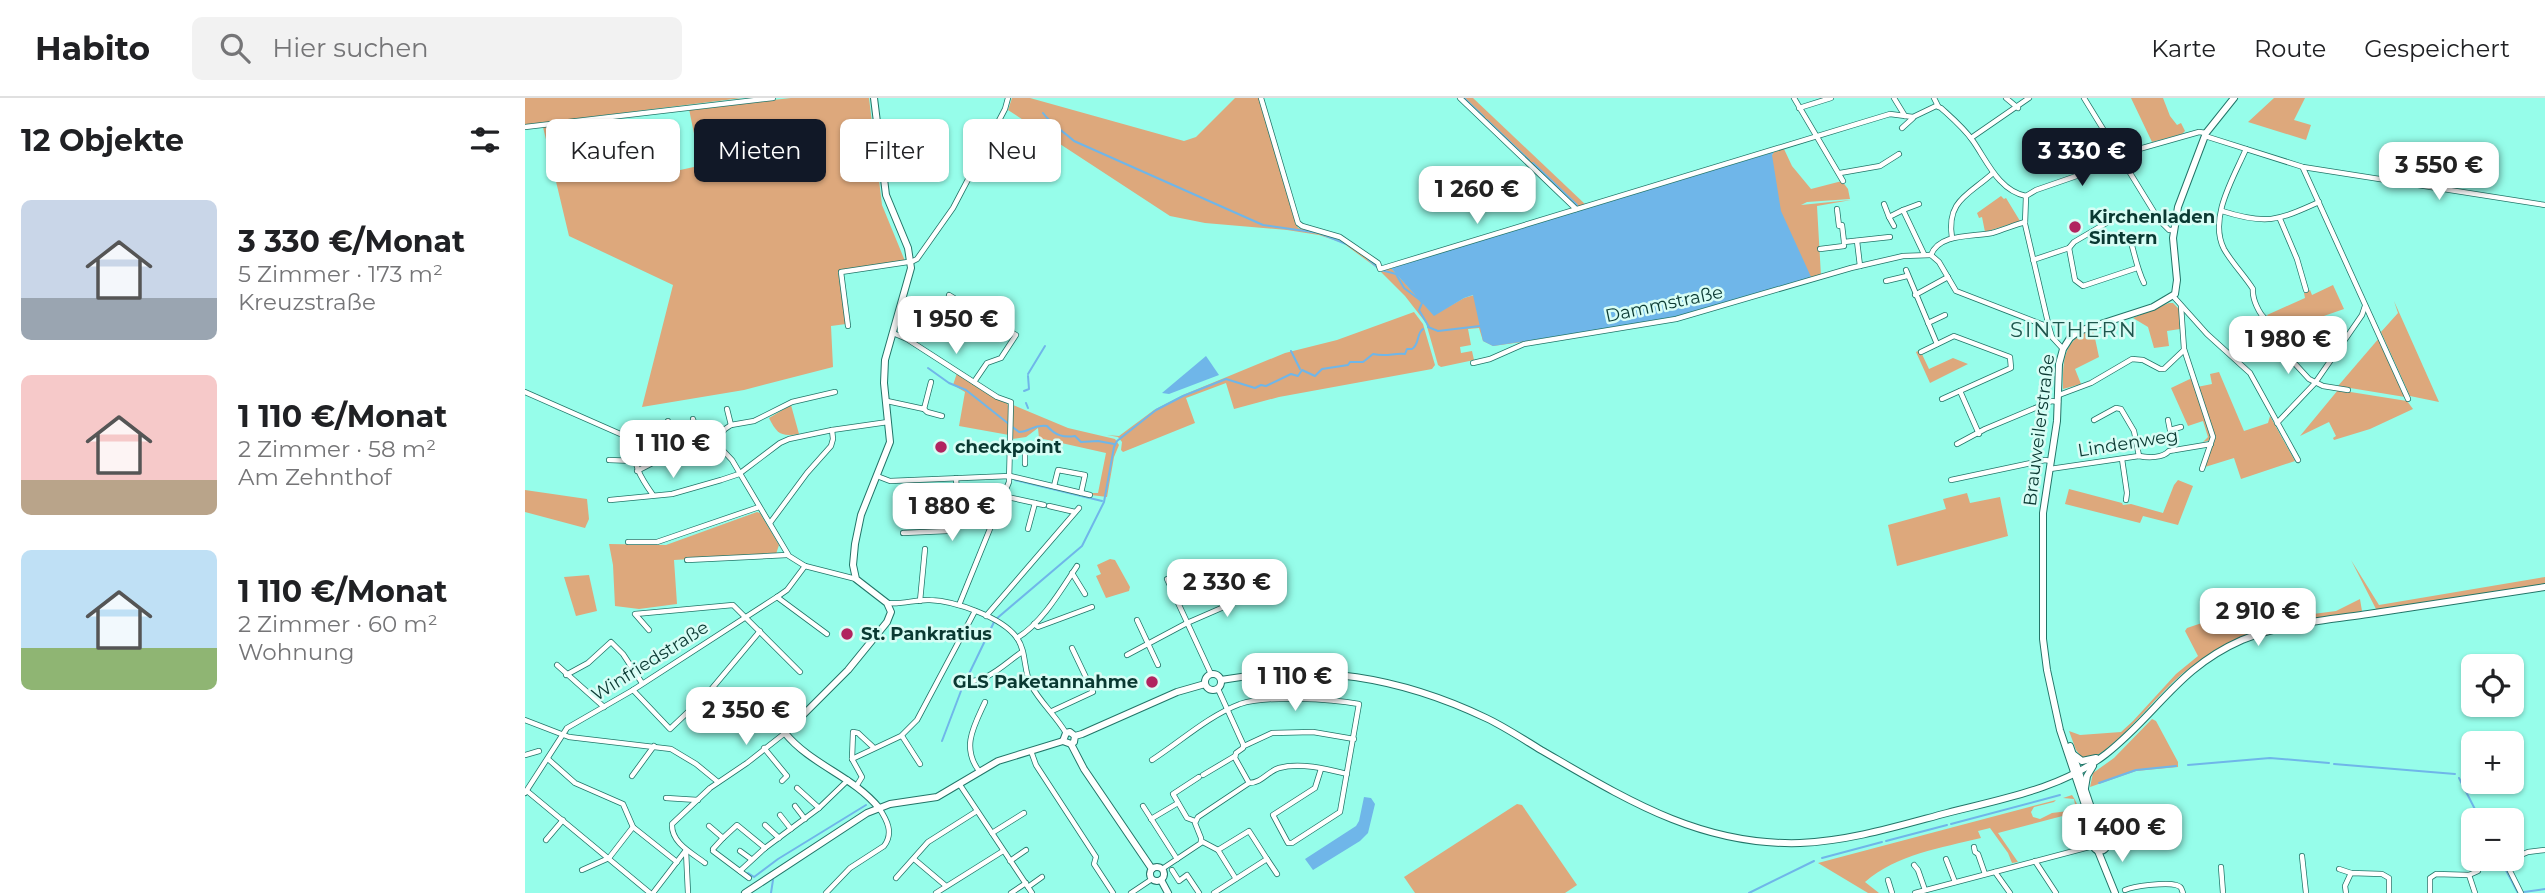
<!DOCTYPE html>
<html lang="de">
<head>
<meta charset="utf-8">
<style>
	body { margin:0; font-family:Montserrat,sans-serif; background:#f2f2f2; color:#202124; height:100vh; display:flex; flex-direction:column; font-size:26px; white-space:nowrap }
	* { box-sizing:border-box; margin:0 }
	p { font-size:23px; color:#757577 }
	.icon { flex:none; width:38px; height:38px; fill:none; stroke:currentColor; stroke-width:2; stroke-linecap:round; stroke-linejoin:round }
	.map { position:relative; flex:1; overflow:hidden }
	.panel { display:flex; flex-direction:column; background:#fff; width:525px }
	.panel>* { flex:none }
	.guide { position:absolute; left:21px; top:21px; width:665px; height:63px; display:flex; gap:14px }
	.buttons { position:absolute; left:1936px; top:556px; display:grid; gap:14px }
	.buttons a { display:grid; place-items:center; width:63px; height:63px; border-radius:10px; background:#fff; box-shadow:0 2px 5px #0004; font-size:35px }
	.price { position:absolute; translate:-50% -60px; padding:0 16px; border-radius:14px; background:#fff; color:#222; font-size:23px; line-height:46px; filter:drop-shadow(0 2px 4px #0008) }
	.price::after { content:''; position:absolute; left:50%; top:42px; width:21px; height:16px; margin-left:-10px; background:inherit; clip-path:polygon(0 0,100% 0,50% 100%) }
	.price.selected { background:#111827; color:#fff }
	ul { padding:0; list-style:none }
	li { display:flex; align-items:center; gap:21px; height:175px; padding:0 21px }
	li span { display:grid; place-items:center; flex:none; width:196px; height:140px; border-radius:10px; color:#555 }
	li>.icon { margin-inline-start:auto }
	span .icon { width:84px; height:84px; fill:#fffc; stroke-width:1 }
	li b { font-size:30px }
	h2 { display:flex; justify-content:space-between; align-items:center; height:84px; padding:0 21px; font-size:30px }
	.chip { padding:0 24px; border-radius:10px; background:#fff; box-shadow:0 2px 5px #0004; font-size:24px; line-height:63px }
	.chip.selected { background:#111827; color:#fff }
	header { display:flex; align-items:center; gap:42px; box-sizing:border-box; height:98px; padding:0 35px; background:#fff; border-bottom:2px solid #e0e0e0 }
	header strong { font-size:33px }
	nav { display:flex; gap:38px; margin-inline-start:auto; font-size:24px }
	.search { width:490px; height:63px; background:#f2f2f2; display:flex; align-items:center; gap:18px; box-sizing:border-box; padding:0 24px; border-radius:10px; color:#757577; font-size:26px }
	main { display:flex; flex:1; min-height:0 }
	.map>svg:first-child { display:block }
</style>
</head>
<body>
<header>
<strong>Habito</strong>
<div class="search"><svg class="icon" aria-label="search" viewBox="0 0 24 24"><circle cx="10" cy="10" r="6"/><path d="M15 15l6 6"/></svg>Hier suchen</div>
<nav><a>Karte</a><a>Route</a><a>Gespeichert</a></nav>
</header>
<main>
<section class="panel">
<h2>12 Objekte<svg class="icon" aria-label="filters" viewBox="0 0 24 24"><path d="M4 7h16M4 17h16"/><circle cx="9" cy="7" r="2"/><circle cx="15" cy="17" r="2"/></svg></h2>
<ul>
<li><span style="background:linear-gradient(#c9d6e8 70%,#9aa5b1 0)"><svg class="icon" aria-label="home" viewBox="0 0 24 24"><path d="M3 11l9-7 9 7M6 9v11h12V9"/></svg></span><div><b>3 330 €/Monat</b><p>5 Zimmer · 173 m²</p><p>Kreuzstraße</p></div></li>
<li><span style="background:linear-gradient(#f6c9c9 75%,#b9a48a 0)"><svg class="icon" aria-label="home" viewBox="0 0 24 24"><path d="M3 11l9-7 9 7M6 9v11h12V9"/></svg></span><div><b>1 110 €/Monat</b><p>2 Zimmer · 58 m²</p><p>Am Zehnthof</p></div></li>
<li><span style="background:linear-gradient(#bfe0f5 70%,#8fb573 0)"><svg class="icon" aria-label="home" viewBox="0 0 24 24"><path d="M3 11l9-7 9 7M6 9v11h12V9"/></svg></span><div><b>1 110 €/Monat</b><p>2 Zimmer · 60 m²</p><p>Wohnung</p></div></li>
</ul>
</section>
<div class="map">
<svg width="2020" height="795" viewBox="0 0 2020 795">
	<rect width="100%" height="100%" fill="#96fdea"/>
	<!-- green -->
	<g fill="#dda87c">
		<polygon points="0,0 217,0 0,27"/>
		<polygon points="266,0 344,0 357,107 380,163 313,173 321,226 306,228 308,269 219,292 117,309 148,187 44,138 18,29 89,20 99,61 108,59 112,76 140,69 142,75 182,66 179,56 173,55 164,11"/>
		<path d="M487,0H505L659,43L671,39L710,0H734L773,130C810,137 824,146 854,168L852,170L818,145L794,137L762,132L680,125L645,118L483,12Z"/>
		<polygon points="937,0 948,0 1061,107 1053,110"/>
		<polygon points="1606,0 1638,0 1645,18 1652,27 1656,25 1660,33 1657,36 1627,44"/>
		<polygon points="1749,0 1780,0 1769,22 1786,27 1781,42 1723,24"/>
		<polygon points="1259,51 1267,68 1286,91 1317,83 1323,91 1325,101 1282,104 1276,107 1326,102 1292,108 1296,178 997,244 968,248 958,243 954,230 943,231 946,247 935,249 936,255 947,253 949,262 916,269 913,267 901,225 880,198 856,174 865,169 909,217 939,200 994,184 1247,57 1249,54"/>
		<polygon points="1476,98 1479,101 1481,100 1495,123 1460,134 1457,119 1454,120 1452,115"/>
		<polygon points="1808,187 1819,211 1770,228 1756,242 1752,240 1742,217 1780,200 1779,195 1785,192 1787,197"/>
		<polygon points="1869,203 1914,304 1885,298 1856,234 1873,215"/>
		<polygon points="1644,205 1648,205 1654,211 1655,231 1642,233 1644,248 1629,250 1623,229 1608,220"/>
		<polygon points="889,214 898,226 910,267 907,271 754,299 709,311 701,285 661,300 670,325 598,354 596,352 597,344 593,339 582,337 594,338 629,312 658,297 760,255 812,242"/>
		<path d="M1568,231L1574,259L1550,271L1556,286L1538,291C1538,263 1537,242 1568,231Z"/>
		<polygon points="1855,239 1880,299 1813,288"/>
		<polygon points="1395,252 1404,271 1428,260 1443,266 1405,285 1391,254"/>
		<polygon points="1694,274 1719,333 1743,325 1745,318 1770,363 1716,381 1709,360 1680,369 1689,343 1672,289 1687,286 1685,276"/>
		<polygon points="432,275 482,304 484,312 484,337 434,328 440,294 428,287"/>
		<polygon points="1667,280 1686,336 1686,342 1678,344 1683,339 1678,323 1663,328 1646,290"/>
		<polygon points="1813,292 1882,303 1888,311 1845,331 1809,342 1808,340 1811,338 1804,324 1775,338"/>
		<path d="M266,307L274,336C256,339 252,336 244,320Z"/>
		<polygon points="488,307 543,330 590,341 594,347 589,359 582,399 566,397 567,395 573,395 581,355 514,340 513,330 501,339 487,341"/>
		<polygon points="1653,382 1668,388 1653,427 1618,418 1615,425 1540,406 1544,391 1597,405 1598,407 1606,406 1638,415 1649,387"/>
		<polygon points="0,392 62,401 64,421 60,430 0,414"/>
		<polygon points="1442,395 1445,405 1475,399 1483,438 1372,468 1363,427 1421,411 1418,401"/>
		<polygon points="232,414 235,415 254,447 251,456 149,462 152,506 114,511 90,508 88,467 84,446 141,447"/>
		<polygon points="585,461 590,462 605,489 604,493 581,500 571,478 576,476 572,467"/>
		<polygon points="1826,462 1854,507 2020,479 2020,487 1852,513"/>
		<polygon points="64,477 72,513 51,518 39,479"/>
		<path d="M1775,492L1788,516L1811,513L1835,501L1837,513L1719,538C1697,548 1677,560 1658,575C1630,599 1609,629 1580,652L1566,661L1559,662L1551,652L1544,633L1555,637L1596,634L1608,623L1651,576L1673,558L1660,533L1662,530Z"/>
		<polygon points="1627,621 1631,623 1653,664 1653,669 1611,673 1565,689 1568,675 1589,660"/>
		<path d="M1547,697C1555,708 1561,732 1559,745L1549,715L1473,735L1493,764L1487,765L1483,755L1465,730L1453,733L1456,740C1416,750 1372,756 1340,784L1354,795H1343L1293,765L1531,702L1529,704L1509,709L1506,714L1508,719L1515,721L1527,715L1551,712L1549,701L1538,700Z"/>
		<polygon points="992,706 997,707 1052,787 1040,795 890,795 879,779"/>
	</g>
	<!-- water -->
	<g fill="#6fb6e9">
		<polygon points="1249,54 1247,57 1256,113 1287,181 1151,220 968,248 958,243 948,197 939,200 909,218 865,169"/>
		<polygon points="681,258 694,277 644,296 637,295"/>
		<polygon points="839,699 846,700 850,706 843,735 835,743 788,772 780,761 831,728 834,723"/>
	</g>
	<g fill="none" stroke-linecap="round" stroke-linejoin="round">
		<!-- stream -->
		<g stroke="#6fb6e9" stroke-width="2">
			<polyline points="939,0 959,19"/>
			<path d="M518,15C526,26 539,34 549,43L738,127L794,135L821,146"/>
			<polyline points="962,22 1004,62"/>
			<polyline points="1008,65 1052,107"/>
			<polyline points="843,161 852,169"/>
			<polyline points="856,172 871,176 879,190 895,202 897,205 894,212 904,229"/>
			<polyline points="903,229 913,233 955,228"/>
			<polyline points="766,253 775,271"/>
			<path d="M403,270L424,285L441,292L494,334C505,334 508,326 522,328C530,337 538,340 550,338L556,344L573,343L589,346"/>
			<polyline points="503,276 520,248"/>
			<polyline points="499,293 504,291 503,278"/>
			<polyline points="501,305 503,310"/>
			<polyline points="490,382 577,403"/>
			<path d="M442,580L470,522L557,448L579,404L589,349L592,343L631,312L658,298L701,281L730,290L736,287L741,288L766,276L773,278L777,272L790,278L797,271L823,267L825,264H838L848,256C862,259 868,255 880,256L882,251H887C895,246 891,236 898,231"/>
			<polyline points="417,643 439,585"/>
			<polyline points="1809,666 1930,676"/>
			<polyline points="1663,667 1745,660 1804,665"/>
			<polyline points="1934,680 1956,723"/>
			<polyline points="1574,685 1611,672 1651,668"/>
			<polyline points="1426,726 1535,697"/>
			<polyline points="1361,743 1422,727"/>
			<polyline points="1297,760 1357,744"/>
			<polyline points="1975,761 1993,795"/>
			<polyline points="223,775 229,779 253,761 341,707"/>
			<polyline points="1999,794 2020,791"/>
			<polyline points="246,795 248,782"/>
			<polyline points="1224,795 1289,763"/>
		</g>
		<defs>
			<g id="street">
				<path d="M736,0L773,125L777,128L815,139L853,165L855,171L1332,26L1365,16L1388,19L1411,8L1416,10C1427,20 1439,30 1448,43C1462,63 1474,93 1501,98"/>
				<polyline points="935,0 1051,111"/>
				<polyline points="1269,0 1318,83"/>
				<polyline points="1369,0 1380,18"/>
				<polyline points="1409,0 1413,8"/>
				<polyline points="1481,0 1493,10"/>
				<polyline points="1559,0 1634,122 1644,132 1648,132"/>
				<polyline points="1274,10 1306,0"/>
				<polyline points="0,29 248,0"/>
				<polyline points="1377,30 1388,20"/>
				<polyline points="1680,38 1778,69 2020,107"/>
				<polyline points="1446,40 1504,0"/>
				<path d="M1721,51C1709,79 1683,120 1699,151C1707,165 1719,177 1728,191C1727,200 1734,217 1742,222L1749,243L1784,281L1798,288L1823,292"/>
				<polyline points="1778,70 1883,301"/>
				<polyline points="1315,75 1355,68 1374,56"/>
				<polyline points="1501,98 1511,92 1589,65 1614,51 1674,34 1681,35"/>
				<polyline points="1501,98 1500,126 1524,229 1527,239 1538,251"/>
				<polyline points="1359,106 1364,119"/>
				<polyline points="1394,106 1378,112 1399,156"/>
				<polyline points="1312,111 1314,128 1317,127 1319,144"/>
				<path d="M1697,113C1741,127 1752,123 1794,104"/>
				<polyline points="1755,121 1772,161 1781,192"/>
				<polyline points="1369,128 1364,119 1378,112"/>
				<path d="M1427,140C1421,102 1444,97 1468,75"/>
				<path d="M1605,141C1610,157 1612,171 1619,185"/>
				<polyline points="1332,143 1335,168"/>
				<polyline points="1544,150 1550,182 1558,188 1612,170"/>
				<polyline points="1295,151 1319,148 1319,144 1365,139"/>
				<polyline points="1406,157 1414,164 1431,193 1524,229"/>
				<path d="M1406,157C1414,135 1448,139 1467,135C1478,132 1489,127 1500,124"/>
				<polyline points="1508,162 1544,150 1549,144 1595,117"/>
				<polyline points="386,164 392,161 428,110 480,11 483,0"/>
				<polyline points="1381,172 1412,246"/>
				<polyline points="1361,183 1382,178"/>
				<polyline points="424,197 450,213"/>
				<polyline points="1390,197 1423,179"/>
				<polyline points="1648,198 1682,236 1725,275 1773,362"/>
				<polyline points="1656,208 1659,251 1688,339 1677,371"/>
				<polyline points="1794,224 1806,249 1811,254"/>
				<polyline points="417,225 431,234 442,217 450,213 491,237 476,260 462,265 449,284"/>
				<polyline points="1403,225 1420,217"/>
				<polyline points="323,228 316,174 383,164"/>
				<polyline points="368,235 382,241 472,299 486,304 484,384 434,507"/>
				<polyline points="1755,249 1777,226"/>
				<polyline points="1396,254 1429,238 1485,259 1486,270 1417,301"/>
				<polyline points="948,265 965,261 999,246 1151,221 1326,170 1378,158 1406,157"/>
				<polyline points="1435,293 1454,336"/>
				<polyline points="0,294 109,342 146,336 173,339 190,344 207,362 264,458 280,468 331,481"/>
				<polyline points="1534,297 1566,285 1607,261 1618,262 1635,271 1639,271 1659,252"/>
				<polyline points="362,303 399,311 406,284"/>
				<polyline points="202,311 206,327"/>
				<polyline points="399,311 402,314 417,318"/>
				<polyline points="168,321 173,339"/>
				<polyline points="1569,322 1591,310 1596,311 1609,333 1614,358"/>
				<polyline points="1643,322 1649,352"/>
				<polyline points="143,323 146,336"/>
				<polyline points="1752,325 1790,285 1837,217 1840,208"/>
				<polyline points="1645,332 1656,329"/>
				<path d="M109,342C107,365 115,379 128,397"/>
				<polyline points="190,344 200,331 206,327 229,323 267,304 310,294"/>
				<polyline points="1432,346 1460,331 1527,303 1533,304"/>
				<polyline points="485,352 500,352 500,366"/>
				<polyline points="1597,361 1602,395 1601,402"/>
				<polyline points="84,362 109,363"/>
				<path d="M1525,371L1614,358C1623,360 1638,360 1644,353L1686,346"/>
				<polyline points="112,373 135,361 143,361"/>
				<polyline points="352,378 365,383 485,378 565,397"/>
				<polyline points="1426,382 1520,362 1526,363"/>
				<polyline points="529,388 533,372 560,377 556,395"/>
				<polyline points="478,398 519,407"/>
				<polyline points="387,399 432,395 431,380"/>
				<polyline points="85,402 147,396 196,382 214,376 255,345 264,341 307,332 363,324"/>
				<polyline points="524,408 550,414"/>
				<polyline points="245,425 282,375 306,348 308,341 307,332"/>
				<polyline points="503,431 510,405"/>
				<polyline points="378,435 422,433 433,421 470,419"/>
				<polyline points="103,444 132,444 234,409"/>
				<polyline points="162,462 262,457"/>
				<polyline points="547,475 560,496"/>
				<polyline points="642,481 686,576"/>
				<polyline points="252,499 302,536"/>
				<polyline points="395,503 400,451"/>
				<path d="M362,505C377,507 391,501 405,502C430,503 477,519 492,540C502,554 498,572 506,587C515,604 531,618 541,635"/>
				<polyline points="461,518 554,410"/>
				<polyline points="612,522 633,567"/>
				<polyline points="509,526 513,529 567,509"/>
				<polyline points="124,532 110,516 208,507 275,574"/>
				<path d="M492,540C517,525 536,492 552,468"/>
				<polyline points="602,557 662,525 731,495"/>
				<polyline points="32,567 79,609"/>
				<polyline points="41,577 63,565 86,544 98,556 117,585"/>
				<path d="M437,582C460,588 480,565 497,554"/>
				<polyline points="693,591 718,646 718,650 711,655 710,660 724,685"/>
				<polyline points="108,592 145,631 184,594 235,533"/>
				<polyline points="527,613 568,594 547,550"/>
				<polyline points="0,622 44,639 146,651 171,666 193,684"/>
				<polyline points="377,638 395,666"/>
				<polyline points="719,648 747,635 788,634 829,641"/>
				<polyline points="239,650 262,678 257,683"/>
				<polyline points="506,653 511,667 571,759 569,766 588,795"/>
				<polyline points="0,657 14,653"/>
				<polyline points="23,661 50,685 98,706 108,729 152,764"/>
				<polyline points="327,661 328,634 333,635 348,649"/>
				<path d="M627,662C655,644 683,618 715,606C742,597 806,601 834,606L815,714L767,745H763L748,717L790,690L796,671"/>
				<path d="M454,673C436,649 449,628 460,604"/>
				<polyline points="678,677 710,658"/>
				<polyline points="107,678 129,648"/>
				<polyline points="332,687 337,679 327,661 376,638 392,622 450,513"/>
				<polyline points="435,687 507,795"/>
				<polyline points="272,690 294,710"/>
				<polyline points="2,693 125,795"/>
				<polyline points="0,695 42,630 108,592 252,499 262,492 280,468"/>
				<polyline points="141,700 173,702"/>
				<polyline points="270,708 280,721"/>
				<polyline points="618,708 652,761"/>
				<polyline points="255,717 266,731"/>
				<polyline points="626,721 653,705"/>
				<polyline points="670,723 662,720 648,696 674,679"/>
				<polyline points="240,727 254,740"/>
				<polyline points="184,728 198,740 212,727 240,750"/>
				<polyline points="467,735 499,715"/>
				<polyline points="21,742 38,722"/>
				<polyline points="676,743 693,752"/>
				<polyline points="1449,749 1450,754 1453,756 1460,776"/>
				<polyline points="188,751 198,740"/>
				<polyline points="161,753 163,795"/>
				<polyline points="188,753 224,780"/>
				<polyline points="215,753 226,761"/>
				<polyline points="1777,758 1781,795"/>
				<polyline points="389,761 421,788"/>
				<polyline points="742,761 752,776"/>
				<polyline points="1421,761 1430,784"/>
				<polyline points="1979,761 1996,795"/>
				<polyline points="1986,761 2003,754 2020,752"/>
				<polyline points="485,763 501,752"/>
				<polyline points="1510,763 1531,795"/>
				<path d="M180,765C167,755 146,745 147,726L185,690L222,665L260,635"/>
				<polyline points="1389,767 1393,772 1400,792"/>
				<polyline points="1696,769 1698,795"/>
				<path d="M637,771L676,745V740L670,725L673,719L724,685C737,685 743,673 754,670C775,664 802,671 822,676"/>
				<polyline points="1814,771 1826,775"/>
				<polyline points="57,772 84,760 108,729"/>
				<polyline points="647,772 654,783 662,777 674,795"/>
				<polyline points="215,773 240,750 294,710 323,682"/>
				<polyline points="1470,774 1485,795"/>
				<polyline points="1944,777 1953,773"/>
				<polyline points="371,780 403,744 452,713"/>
				<polyline points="1363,782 1367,795"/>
				<polyline points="503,789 517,779"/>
				<path d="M1600,792C1609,788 1641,784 1651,787C1657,789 1656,790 1658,795"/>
				<polyline points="128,795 161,752"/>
				<path d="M301,795L325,770L359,748C369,735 362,722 354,710"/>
				<polyline points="411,795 478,753"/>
				<polyline points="486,795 501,785"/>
				<polyline points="606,795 627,781"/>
				<polyline points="689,795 742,761 724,733 693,752 711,781"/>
				<polyline points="1390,795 1568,748"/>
				<polyline points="1821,795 1820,788 1826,775 1857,776 1864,780 1864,795"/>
				<polyline points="1905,795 1905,780 1911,776 1944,777 1950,795"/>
			</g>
			<g id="secondary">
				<path d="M349,0L361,97L383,150L386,170L360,262L359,285L365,344L336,417L330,446L328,467L331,481L362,505L366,514L362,524L323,572L260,635C286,667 328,678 354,710"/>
				<circle cx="688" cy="584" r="8"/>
				<path d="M696,582C790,565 875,579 961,620C980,629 998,641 1016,652C1099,700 1174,748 1275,745C1325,743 1373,728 1422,715C1476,701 1536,691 1581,656C1633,615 1653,570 1717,542C1756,526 1801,522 1843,516C1902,507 1961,498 2020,489"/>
				<polyline points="550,638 549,644 546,646 538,643 541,635 545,634 550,638 557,636 652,594 680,586"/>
				<polyline points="546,646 559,671 627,771"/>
				<polyline points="1545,648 1576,739"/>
				<polyline points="1549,657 1557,663 1571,660"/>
				<polyline points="1560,690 1562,678 1568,668"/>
				<circle cx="1575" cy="746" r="7"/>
				<polyline points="1571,740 1535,632 1522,572 1518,541 1518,415 1532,323 1534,266 1538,251 1545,240 1554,233 1628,209 1650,196 1652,182 1648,140 1653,109 1681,35 1709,0"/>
				<polyline points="1573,753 1590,795"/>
				<circle cx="632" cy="776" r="7"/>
				<polyline points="636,782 643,795"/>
				<polyline points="220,795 342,715 365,706 412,699 473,663 538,643"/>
			</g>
		</defs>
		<!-- street casing -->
		<use href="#street" stroke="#227568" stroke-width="6"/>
		<!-- secondary casing -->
		<use href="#secondary" stroke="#227568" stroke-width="8"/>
		<!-- street -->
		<use href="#street" stroke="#fff" stroke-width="4.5"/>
		<!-- secondary -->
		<use href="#secondary" stroke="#fff" stroke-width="6"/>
	</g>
	<!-- markers -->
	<g fill="#b1245f" stroke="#d7fdf5" stroke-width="2.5">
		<circle cx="1550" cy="129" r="7"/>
		<circle cx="416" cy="349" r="7"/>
		<circle cx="322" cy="536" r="7"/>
		<circle cx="627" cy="584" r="7"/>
	</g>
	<g text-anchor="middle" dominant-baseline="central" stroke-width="5" stroke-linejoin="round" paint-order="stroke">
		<!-- poi labels -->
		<g font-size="18" font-weight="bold" fill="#0a3932" stroke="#d7fdf5" text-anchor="start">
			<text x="1564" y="119">Kirchenladen<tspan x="1564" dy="21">Sintern</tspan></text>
			<text x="430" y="349">checkpoint</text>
			<text x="336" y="536">St. Pankratius</text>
			<text x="613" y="584" text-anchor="end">GLS Paketannahme</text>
		</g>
		<!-- street labels -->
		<g font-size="18" fill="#0a3932" stroke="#d7fdf5">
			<text transform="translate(1139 206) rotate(-12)">Dammstraße</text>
			<text transform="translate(1514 332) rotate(-83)">Brauweilerstraße</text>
			<text transform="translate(1603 345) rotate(-9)">Lindenweg</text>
			<text transform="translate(125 563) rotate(-32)">Winfriedstraße</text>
		</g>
		<!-- quarter labels -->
		<g font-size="21" letter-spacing="2" fill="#1e564d" stroke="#d7fdf5">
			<text x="1549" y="231">SINTHERN</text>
		</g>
	</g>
</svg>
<div class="buttons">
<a><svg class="icon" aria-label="locate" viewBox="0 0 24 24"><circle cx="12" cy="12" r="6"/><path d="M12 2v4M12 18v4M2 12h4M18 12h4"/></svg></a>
<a>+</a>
<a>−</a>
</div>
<b class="price selected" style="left:1557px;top:90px">3 330 €</b>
<b class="price" style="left:1914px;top:104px">3 550 €</b>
<b class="price" style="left:952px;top:128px">1 260 €</b>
<b class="price" style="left:431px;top:258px">1 950 €</b>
<b class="price" style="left:1763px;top:278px">1 980 €</b>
<b class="price" style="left:148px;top:382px">1 110 €</b>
<b class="price" style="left:427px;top:445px">1 880 €</b>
<b class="price" style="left:702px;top:521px">2 330 €</b>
<b class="price" style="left:1733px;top:550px">2 910 €</b>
<b class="price" style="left:770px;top:615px">1 110 €</b>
<b class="price" style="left:221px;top:649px">2 350 €</b>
<b class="price" style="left:1597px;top:766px">1 400 €</b>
<div class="guide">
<a class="chip">Kaufen</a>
<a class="chip selected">Mieten</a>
<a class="chip">Filter</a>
<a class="chip">Neu</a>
</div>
</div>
</main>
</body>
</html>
